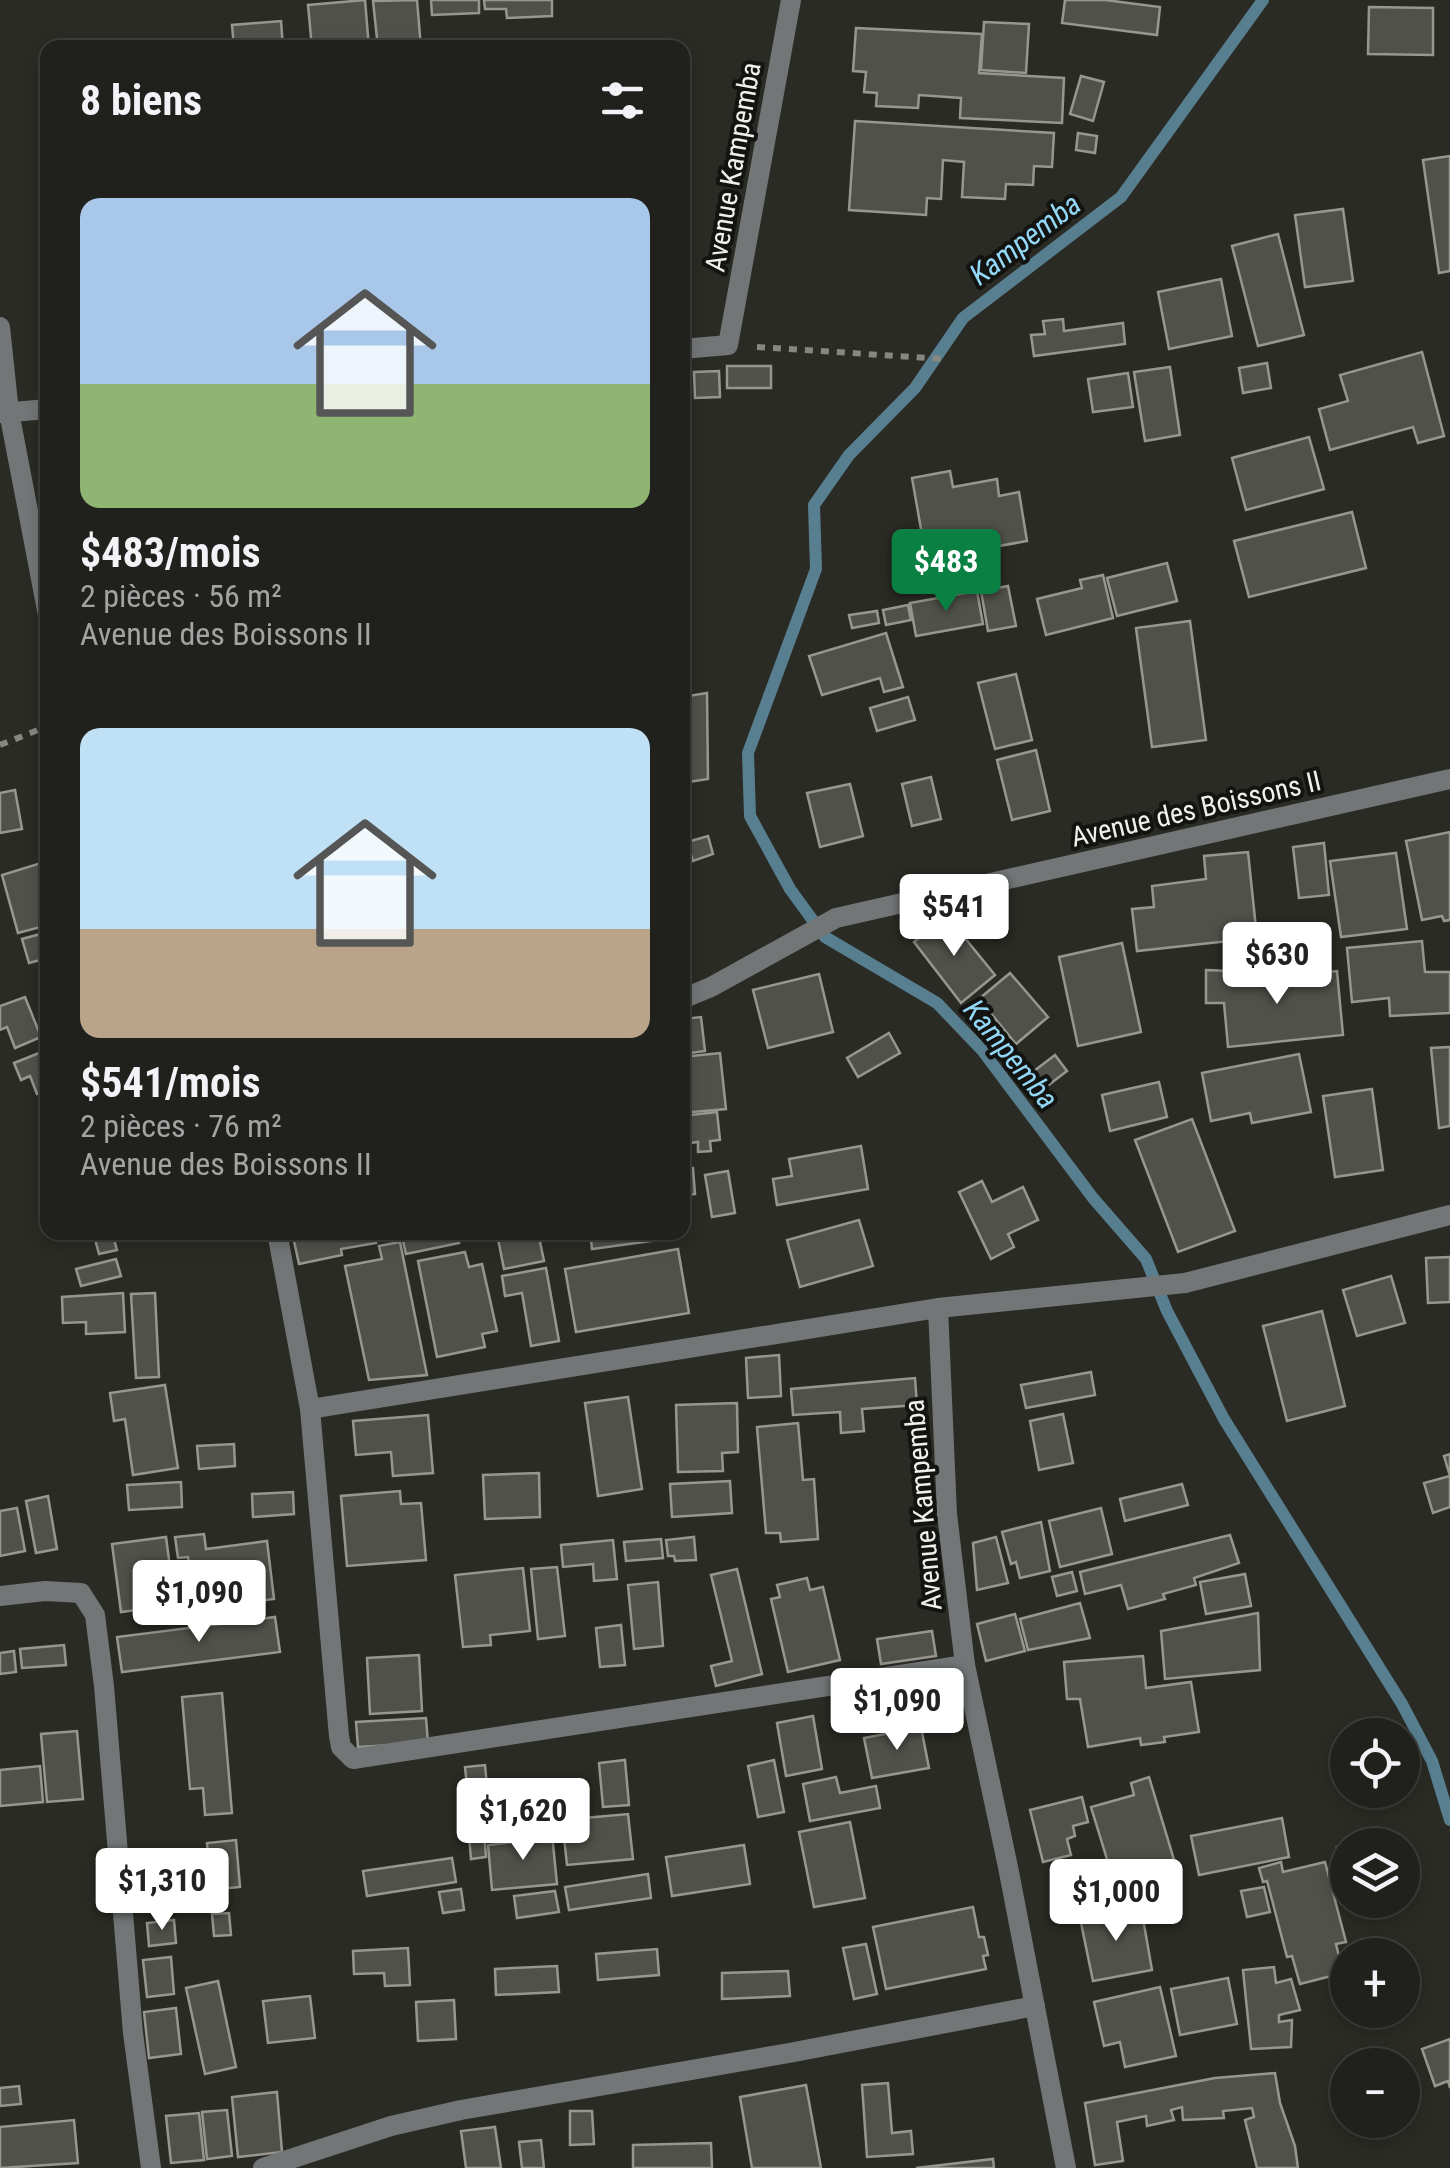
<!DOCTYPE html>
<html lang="fr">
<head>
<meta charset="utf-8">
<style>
	body { margin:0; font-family:"Roboto Condensed",sans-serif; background:#282825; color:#f1f3f6; height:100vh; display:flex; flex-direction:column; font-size:38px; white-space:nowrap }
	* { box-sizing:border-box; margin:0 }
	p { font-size:32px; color:#a2a3a3 }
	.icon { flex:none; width:55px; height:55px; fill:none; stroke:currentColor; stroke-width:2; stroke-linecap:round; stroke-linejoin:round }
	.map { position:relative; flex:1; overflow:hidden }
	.sheet { position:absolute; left:40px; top:40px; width:650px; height:1200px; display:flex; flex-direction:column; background:#20201c; border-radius:20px; box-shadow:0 5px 15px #0003,0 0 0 2px #3d3e3b }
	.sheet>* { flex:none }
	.fabs { position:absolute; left:1330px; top:1718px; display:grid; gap:20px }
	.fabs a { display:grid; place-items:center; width:90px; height:90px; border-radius:50%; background:#20201c; box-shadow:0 5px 15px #0003,0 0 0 2px #3d3e3b; font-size:50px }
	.price { position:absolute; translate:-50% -85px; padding:0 22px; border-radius:10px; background:#fff; color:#222; font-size:32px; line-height:65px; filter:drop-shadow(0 2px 5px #0008) }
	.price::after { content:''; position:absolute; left:50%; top:60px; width:30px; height:22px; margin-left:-15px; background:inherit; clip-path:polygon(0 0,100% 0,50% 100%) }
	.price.active { background:#0b8043; color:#fff }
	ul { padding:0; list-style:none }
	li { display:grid; align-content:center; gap:20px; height:530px; padding:0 40px }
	li span { display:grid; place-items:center; height:310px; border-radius:20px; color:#555 }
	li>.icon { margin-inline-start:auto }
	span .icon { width:180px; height:180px; fill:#fffc; stroke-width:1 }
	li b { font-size:42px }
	h2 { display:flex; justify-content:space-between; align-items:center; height:120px; padding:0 40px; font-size:42px }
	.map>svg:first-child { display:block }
</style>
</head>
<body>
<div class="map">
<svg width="1450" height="2168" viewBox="0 0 1450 2168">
	<rect width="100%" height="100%" fill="#2b2b25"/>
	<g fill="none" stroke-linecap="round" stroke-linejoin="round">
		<!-- stream -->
		<polyline stroke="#587f90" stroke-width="12" points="1263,0 1121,197 963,318 915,388 849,455 814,505 816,569 748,753 750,816 790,889 825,937 937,1003 982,1050 1093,1198 1146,1259 1167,1311 1224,1419 1402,1704 1432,1761 1450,1820"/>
	</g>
	<!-- building -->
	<g fill="#51514b" stroke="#979790" stroke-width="2.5">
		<polygon points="365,0 369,48 312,48 308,5"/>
		<polygon points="417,0 421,48 378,48 373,1"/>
		<polygon points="431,0 479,0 479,13 432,15"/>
		<polygon points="484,0 552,0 552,16 507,18 506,9 485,9"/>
		<polygon points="1065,0 1105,0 1160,7 1157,35 1062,23"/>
		<polygon points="1369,7 1433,8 1433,55 1368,54"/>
		<polygon points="281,21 283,48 234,48 232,25"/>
		<polygon points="984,22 1029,24 1026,73 981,70"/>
		<polygon points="856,28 982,34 979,73 1064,78 1062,123 960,118 961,98 919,95 918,108 876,106 877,93 864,92 866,72 853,71"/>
		<polygon points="1081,76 1104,82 1093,121 1070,114"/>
		<polygon points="855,121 1054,133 1052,167 1034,166 1033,185 1006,184 1005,199 962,197 964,162 943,160 941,199 927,198 926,215 849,210"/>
		<polygon points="1078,133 1097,136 1095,153 1076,150"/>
		<polygon points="1450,156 1450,271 1439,273 1423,160"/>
		<polygon points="1343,209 1353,281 1305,287 1295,215"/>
		<polygon points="1278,234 1304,335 1258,346 1232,246"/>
		<polygon points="1221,279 1232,336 1169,349 1158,292"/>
		<polygon points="1063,319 1064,331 1123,323 1125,344 1034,356 1031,335 1045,334 1043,321"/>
		<polygon points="1422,352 1444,436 1418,443 1413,427 1330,450 1319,409 1348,401 1340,375"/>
		<polygon points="1267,363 1271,388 1243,393 1239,368"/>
		<rect x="727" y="366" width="44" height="22"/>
		<polygon points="1170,367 1180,435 1145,441 1134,372"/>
		<polygon points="719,371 720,397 695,398 694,372"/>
		<polygon points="1128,373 1133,407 1093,412 1088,379"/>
		<polygon points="1309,437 1324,489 1246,510 1232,458"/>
		<polygon points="950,471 953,487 997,479 999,496 1019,492 1027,541 971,551 970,544 925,552 912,478"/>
		<polygon points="1352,512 1366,568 1249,597 1234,541"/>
		<polygon points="1167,563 1177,601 1117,616 1107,578"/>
		<polygon points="1103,575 1113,618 1046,635 1037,599 1082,588 1080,580"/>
		<polygon points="1008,586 1016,626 988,631 981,591"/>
		<polygon points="977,591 983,624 916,636 910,603"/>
		<polygon points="908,605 911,620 886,625 883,610"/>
		<polygon points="877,611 879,623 852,628 849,615"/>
		<polygon points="1190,621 1206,740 1152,747 1136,628"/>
		<polygon points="886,633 903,687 884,692 880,678 822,695 809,656"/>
		<polygon points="1016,674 1032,740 995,749 978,683"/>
		<polygon points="707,693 708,779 682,783 682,697"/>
		<polygon points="908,697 915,720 877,731 870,708"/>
		<polygon points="1036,750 1050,811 1012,820 997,760"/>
		<polygon points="931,777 941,819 912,826 902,784"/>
		<polygon points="850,784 863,836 820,847 807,793"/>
		<polygon points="15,790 22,829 0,833 0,793"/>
		<polygon points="1450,832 1450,920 1444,921 1442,916 1422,920 1406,841"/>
		<polygon points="708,836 713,854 693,861 687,842"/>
		<polygon points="1324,843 1329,895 1299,898 1293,847"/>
		<polygon points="1248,852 1257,938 1137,951 1132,909 1154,907 1152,886 1206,879 1204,856"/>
		<polygon points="1396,853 1407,929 1341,937 1330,861"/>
		<polygon points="41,863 48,887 48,925 18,933 2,875"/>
		<polygon points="947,916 995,975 961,1003 914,942"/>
		<polygon points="48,932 48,958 29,963 22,939"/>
		<polygon points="1422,941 1425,972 1450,972 1450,1013 1390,1016 1389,998 1352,1002 1347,948"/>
		<polygon points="1122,943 1141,1032 1078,1046 1059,957"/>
		<polygon points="1206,970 1229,971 1228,982 1337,971 1343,1035 1228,1047 1224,1003 1206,1003"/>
		<polygon points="1010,973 1048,1017 1016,1044 979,999"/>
		<polygon points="819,974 833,1032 768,1048 753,990"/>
		<polygon points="25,997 41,1037 15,1048 7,1027 0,1030 0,1006"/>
		<polygon points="701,1017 705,1051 683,1054 682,1019"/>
		<polygon points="889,1033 900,1053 858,1077 847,1058"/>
		<polygon points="1450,1047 1450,1126 1439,1128 1431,1048"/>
		<polygon points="44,1051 48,1090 37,1094 30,1076 21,1080 14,1063"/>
		<polygon points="720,1053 726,1109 682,1113 682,1057"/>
		<polygon points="1299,1054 1311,1112 1252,1123 1250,1113 1211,1121 1202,1073"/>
		<polygon points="1055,1055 1067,1071 1046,1087 1034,1071"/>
		<polygon points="1159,1082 1167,1117 1110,1131 1102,1095"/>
		<polygon points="1372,1089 1383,1170 1335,1177 1323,1096"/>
		<polygon points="717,1112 720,1140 710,1141 711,1151 698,1152 698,1142 682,1144 682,1116"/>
		<polygon points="1192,1119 1235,1231 1178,1252 1135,1140"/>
		<polygon points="861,1146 868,1189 777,1205 773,1179 792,1176 789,1159"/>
		<polygon points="693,1168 695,1194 682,1195 682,1169"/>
		<polygon points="728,1171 735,1213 712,1217 705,1175"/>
		<polygon points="982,1181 992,1202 1023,1187 1038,1220 1008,1234 1014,1247 991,1259 959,1192"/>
		<polygon points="859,1220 873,1266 800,1287 787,1240"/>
		<polygon points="93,1232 112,1232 117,1250 99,1254"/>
		<polygon points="292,1232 374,1232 376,1243 341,1249 342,1255 299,1264"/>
		<polygon points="401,1232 457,1232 459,1243 406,1254"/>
		<polygon points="538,1232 544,1261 504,1269 498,1239"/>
		<polygon points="590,1232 658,1232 659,1240 592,1249"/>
		<polygon points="400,1242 427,1375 369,1380 345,1266 382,1259 379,1246"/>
		<polygon points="678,1249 689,1313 576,1332 565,1269"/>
		<polygon points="465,1252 469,1267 482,1264 497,1331 482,1334 485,1347 437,1357 418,1261"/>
		<polygon points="1450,1257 1450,1302 1428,1303 1426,1258"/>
		<polygon points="116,1259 121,1276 81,1286 76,1269"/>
		<polygon points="546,1268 559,1341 531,1346 522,1293 505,1296 502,1276"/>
		<polygon points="1391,1276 1405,1323 1357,1336 1343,1290"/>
		<polygon points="123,1293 125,1332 86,1334 86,1322 63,1323 62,1297"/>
		<polygon points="155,1293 159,1377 136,1378 131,1294"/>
		<polygon points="1322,1311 1345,1406 1287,1421 1263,1326"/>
		<polygon points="779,1355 781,1396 748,1398 746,1358"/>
		<polygon points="1091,1372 1095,1395 1026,1408 1021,1385"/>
		<polygon points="915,1378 917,1405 862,1409 864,1431 841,1433 840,1412 793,1415 791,1389"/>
		<polygon points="165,1385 178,1468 133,1475 125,1419 114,1421 110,1393"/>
		<polygon points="628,1397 642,1489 598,1496 585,1403"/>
		<polygon points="737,1403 738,1452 722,1453 723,1471 678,1472 676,1405"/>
		<polygon points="1063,1414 1073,1463 1039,1470 1030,1421"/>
		<polygon points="428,1415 433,1473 393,1476 391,1452 356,1455 353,1421"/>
		<polygon points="798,1423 803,1480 814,1479 818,1539 781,1542 780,1533 766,1533 757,1427"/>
		<polygon points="234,1444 235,1466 199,1469 197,1446"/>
		<polygon points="1450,1454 1450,1507 1433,1513 1424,1483 1450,1476 1444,1456"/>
		<polygon points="539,1473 540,1517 485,1519 483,1475"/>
		<polygon points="730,1481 732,1513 672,1517 670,1484"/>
		<polygon points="181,1482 182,1507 129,1510 127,1485"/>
		<polygon points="1182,1484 1188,1505 1125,1521 1120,1499"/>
		<polygon points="400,1491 401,1504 421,1503 426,1560 347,1566 341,1496"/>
		<polygon points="293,1492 294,1514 253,1517 252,1494"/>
		<polygon points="48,1496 57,1549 36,1553 26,1501"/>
		<polygon points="17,1508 25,1551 0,1556 0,1511"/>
		<polygon points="1101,1508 1112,1554 1060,1567 1049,1521"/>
		<polygon points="1041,1522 1050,1571 1020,1578 1016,1562 1011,1564 1002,1532"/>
		<polygon points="204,1534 206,1549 267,1541 274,1599 195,1609 188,1557 178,1558 175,1537"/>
		<polygon points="1230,1535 1239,1563 1194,1578 1196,1585 1163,1594 1165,1599 1128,1609 1121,1585 1085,1594 1080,1572"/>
		<polygon points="166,1537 175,1605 121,1612 112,1544"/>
		<polygon points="694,1537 696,1560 675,1561 674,1556 668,1556 666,1540"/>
		<polygon points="996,1537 1008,1583 977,1590 973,1543"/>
		<polygon points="661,1539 663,1558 626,1561 624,1542"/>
		<polygon points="613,1540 617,1579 594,1581 593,1564 563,1567 561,1545"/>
		<polygon points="557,1567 565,1636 538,1639 531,1569"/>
		<polygon points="523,1568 530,1631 490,1635 491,1645 463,1647 455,1575"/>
		<polygon points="737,1569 762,1674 716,1686 711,1666 732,1661 711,1575"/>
		<polygon points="1072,1572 1077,1591 1057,1596 1052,1577"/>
		<polygon points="1245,1574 1251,1606 1206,1614 1200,1582"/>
		<polygon points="807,1578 810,1590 823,1587 840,1660 788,1672 771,1599 780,1597 777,1585"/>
		<polygon points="658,1582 663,1646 634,1649 628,1585"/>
		<polygon points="1080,1603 1090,1638 1028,1650 1020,1619"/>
		<polygon points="1258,1613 1260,1670 1165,1679 1161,1631"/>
		<polygon points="1015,1614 1025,1651 986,1661 977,1624"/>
		<polygon points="275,1617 280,1652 122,1672 117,1637"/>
		<polygon points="621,1625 625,1665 600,1667 596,1628"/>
		<polygon points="932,1631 936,1656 881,1664 877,1639"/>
		<polygon points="64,1645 66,1665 22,1668 20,1649"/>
		<polygon points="14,1651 16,1672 0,1674 0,1653"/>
		<polygon points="419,1655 422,1711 370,1714 367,1658"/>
		<polygon points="1143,1656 1146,1688 1191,1682 1199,1732 1164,1737 1165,1742 1141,1745 1140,1738 1088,1747 1080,1699 1067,1699 1064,1662"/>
		<polygon points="222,1693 232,1813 205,1815 203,1788 190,1789 182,1697"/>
		<polygon points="813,1716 822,1769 786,1776 777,1723"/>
		<polygon points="426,1718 428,1743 358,1747 356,1722"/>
		<polygon points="921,1727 929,1768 872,1778 864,1738"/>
		<polygon points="77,1731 83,1799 47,1802 41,1734"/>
		<polygon points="625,1760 629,1805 603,1807 599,1763"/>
		<polygon points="774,1760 784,1812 758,1817 748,1766"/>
		<polygon points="485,1765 489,1806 469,1807 465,1767"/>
		<polygon points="40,1766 43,1802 0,1806 0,1770"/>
		<polygon points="836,1777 840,1793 876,1786 880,1808 810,1821 803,1784"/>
		<polygon points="1149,1777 1178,1873 1136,1885 1129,1864 1110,1869 1091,1807 1134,1795 1131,1783"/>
		<polygon points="548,1788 552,1825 533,1827 529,1790"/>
		<polygon points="1082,1797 1088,1822 1073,1826 1075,1836 1067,1839 1071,1855 1043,1862 1030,1810"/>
		<polygon points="482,1811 486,1857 471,1859 467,1812"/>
		<polygon points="628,1814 633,1859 567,1865 562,1820"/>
		<polygon points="1282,1818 1289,1857 1199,1875 1191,1836"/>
		<polygon points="850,1822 865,1898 814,1907 799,1832"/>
		<polygon points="552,1834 557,1884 492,1890 488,1845 515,1842 515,1837"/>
		<polygon points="1394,1836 1396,1845 1348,1845 1348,1870 1343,1871 1337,1847"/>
		<polygon points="236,1840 240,1887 211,1890 207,1843"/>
		<polygon points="744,1845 750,1884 672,1896 666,1857"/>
		<polygon points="452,1858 456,1882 367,1896 363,1871"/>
		<polygon points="1281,1862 1283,1872 1325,1862 1346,1942 1336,1944 1343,1973 1300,1984 1292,1956 1287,1957 1267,1881 1263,1882 1259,1868"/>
		<polygon points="648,1874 651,1898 569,1910 565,1887"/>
		<polygon points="1264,1887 1270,1912 1247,1917 1241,1891"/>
		<polygon points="461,1889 464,1910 443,1913 439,1892"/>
		<polygon points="555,1891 559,1912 517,1918 514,1896"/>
		<polygon points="973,1907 979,1937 984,1937 988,1955 983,1956 986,1969 886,1989 873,1927"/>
		<polygon points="1141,1907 1152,1970 1093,1981 1080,1918"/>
		<polygon points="229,1913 231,1935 214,1936 212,1914"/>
		<polygon points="174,1920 176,1943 149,1946 147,1923"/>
		<polygon points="866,1944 877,1994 854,1999 843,1948"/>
		<polygon points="408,1948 410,1985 385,1986 384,1973 354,1974 353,1951"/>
		<polygon points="657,1949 659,1975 598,1980 596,1954"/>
		<polygon points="171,1957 174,1994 147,1997 143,1960"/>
		<polygon points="557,1966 559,1992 496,1995 495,1969"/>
		<polygon points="1274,1967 1276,1983 1291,1979 1300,2010 1279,2015 1279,2022 1292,2020 1291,2047 1251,2049 1243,1970"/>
		<polygon points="788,1971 790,1996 722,1999 722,1973"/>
		<polygon points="1228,1978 1237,2024 1180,2035 1171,1989"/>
		<polygon points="218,1981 236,2067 205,2074 186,1988"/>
		<polygon points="1160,1987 1176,2056 1125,2067 1120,2042 1104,2046 1094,2002"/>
		<polygon points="310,1996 315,2038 268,2043 263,2001"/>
		<polygon points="454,2000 456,2039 418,2041 416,2002"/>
		<polygon points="176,2008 181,2054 149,2058 144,2012"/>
		<polygon points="1450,2039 1450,2088 1448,2081 1435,2086 1422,2049"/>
		<polygon points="1275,2073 1280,2103 1295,2146 1298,2168 1257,2168 1245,2120 1254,2117 1252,2108 1223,2111 1224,2118 1183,2120 1182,2107 1171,2110 1174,2120 1147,2126 1146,2116 1117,2122 1123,2161 1095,2165 1085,2103 1215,2078"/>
		<polygon points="888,2083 892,2133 911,2131 913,2154 867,2157 862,2085"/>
		<polygon points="806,2085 821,2168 752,2168 740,2097"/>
		<polygon points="19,2086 21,2104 0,2106 0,2088"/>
		<polygon points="277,2092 282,2152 238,2157 232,2097"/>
		<polygon points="227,2110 232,2156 207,2159 202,2112"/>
		<polygon points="570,2111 592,2111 594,2144 570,2145"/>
		<polygon points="199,2113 204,2160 171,2163 166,2116"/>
		<polygon points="74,2120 78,2163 0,2168 0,2127"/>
		<polygon points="495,2127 501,2168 466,2168 461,2131"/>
		<polygon points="541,2140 544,2168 522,2168 519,2142"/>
		<polygon points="711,2143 712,2168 633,2168 633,2145"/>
		<polygon points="993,2159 994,2168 916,2168"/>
	</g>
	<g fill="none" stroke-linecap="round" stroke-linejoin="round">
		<!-- path -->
		<g stroke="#878781" stroke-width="6" stroke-dasharray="8 8" stroke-linecap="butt">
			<polyline points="757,347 945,359"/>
			<polyline points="0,745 48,726"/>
		</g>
		<!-- street -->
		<g stroke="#727677" stroke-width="20">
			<polyline points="0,327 9,412 48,615"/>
			<polyline points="682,349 728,345 791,0"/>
			<polyline points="0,413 48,409"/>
			<polyline points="682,999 711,987 836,918 1450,779"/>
			<polyline points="277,1232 310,1409 339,1736 341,1747 353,1759 965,1665"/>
			<polyline points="938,1308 947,1514 965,1665 1008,1867 1066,2168"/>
			<polyline points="310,1409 938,1308 1185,1283 1450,1215"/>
			<polyline points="0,1596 45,1591 81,1593 95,1615 104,1686 133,2033 151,2168"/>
			<polyline points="263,2168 391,2126 461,2110 789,2053 1035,2006"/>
		</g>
	</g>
	<g text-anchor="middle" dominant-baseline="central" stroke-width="8" stroke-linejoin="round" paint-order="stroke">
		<!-- street labels -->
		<g font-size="28" fill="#f0f0ec" stroke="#131311">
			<text transform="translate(733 167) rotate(-80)">Avenue Kampemba</text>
			<text transform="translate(1196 809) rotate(-13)">Avenue des Boissons II</text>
			<text transform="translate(923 1505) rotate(-95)">Avenue Kampemba</text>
		</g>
		<!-- water labels -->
		<g font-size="30" font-style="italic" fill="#93d8f6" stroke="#131311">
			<text transform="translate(1025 239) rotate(-37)">Kampemba</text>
			<text transform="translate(1011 1054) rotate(51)">Kampemba</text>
		</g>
	</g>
</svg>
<div class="fabs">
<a><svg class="icon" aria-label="locate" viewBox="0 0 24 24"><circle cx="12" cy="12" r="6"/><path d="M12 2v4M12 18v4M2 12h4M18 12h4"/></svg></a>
<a><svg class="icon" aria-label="layers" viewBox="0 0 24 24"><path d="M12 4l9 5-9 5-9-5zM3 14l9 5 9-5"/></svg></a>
<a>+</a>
<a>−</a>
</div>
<b class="price active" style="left:946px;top:614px">$483</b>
<b class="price" style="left:954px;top:959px">$541</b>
<b class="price" style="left:1277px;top:1007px">$630</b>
<b class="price" style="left:199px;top:1645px">$1,090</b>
<b class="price" style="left:897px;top:1753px">$1,090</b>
<b class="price" style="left:523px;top:1863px">$1,620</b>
<b class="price" style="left:162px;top:1933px">$1,310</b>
<b class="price" style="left:1116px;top:1944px">$1,000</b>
<section class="sheet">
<h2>8 biens<svg class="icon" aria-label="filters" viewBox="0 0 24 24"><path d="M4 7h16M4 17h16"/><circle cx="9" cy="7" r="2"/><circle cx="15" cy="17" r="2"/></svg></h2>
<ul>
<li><span style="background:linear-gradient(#a9c7e8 60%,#8fb573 0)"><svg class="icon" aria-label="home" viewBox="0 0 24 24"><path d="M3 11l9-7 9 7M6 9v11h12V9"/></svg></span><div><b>$483/mois</b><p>2 pièces · 56 m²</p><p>Avenue des Boissons II</p></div></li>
<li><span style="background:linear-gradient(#bfe0f5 65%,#b9a48a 0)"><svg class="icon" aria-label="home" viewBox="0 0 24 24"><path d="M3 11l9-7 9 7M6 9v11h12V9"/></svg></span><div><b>$541/mois</b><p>2 pièces · 76 m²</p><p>Avenue des Boissons II</p></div></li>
</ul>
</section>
</div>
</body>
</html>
